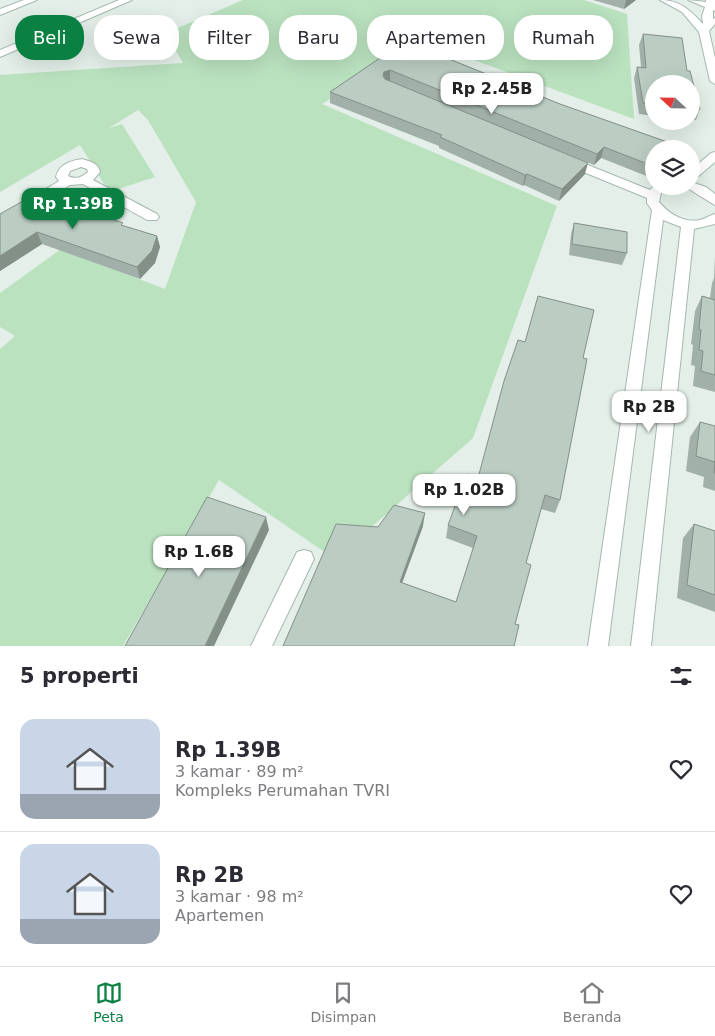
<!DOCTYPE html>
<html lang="id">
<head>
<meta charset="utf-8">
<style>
	body { margin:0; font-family:"DejaVu Sans",sans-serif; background:#f2f2f3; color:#2b2b33; height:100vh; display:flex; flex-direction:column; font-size:19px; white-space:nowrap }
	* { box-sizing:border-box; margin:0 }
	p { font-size:16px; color:#7c7c81 }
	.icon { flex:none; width:28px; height:28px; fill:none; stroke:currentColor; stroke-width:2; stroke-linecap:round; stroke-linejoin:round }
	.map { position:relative; height:646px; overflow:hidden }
	.details { display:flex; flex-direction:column; background:#fff; flex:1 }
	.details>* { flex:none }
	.hud { position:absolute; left:15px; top:15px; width:685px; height:45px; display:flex; gap:10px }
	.needle { width:32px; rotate:292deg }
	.controls { position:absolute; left:645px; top:75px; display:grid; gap:10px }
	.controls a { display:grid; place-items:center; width:55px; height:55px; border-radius:50%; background:#fff; box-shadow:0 5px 20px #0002; font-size:25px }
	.price { position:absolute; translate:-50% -42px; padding:0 11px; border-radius:10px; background:#fff; color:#222; font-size:16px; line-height:32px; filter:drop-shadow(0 1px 2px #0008) }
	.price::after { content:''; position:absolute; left:50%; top:30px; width:15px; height:11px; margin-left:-8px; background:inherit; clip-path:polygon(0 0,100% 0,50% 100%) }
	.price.active { background:#0b8043; color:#fff }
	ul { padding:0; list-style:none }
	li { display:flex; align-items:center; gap:15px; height:125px; padding:0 20px }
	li+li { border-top:1px solid #e1e1e2 }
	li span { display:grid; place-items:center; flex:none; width:140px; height:100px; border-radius:15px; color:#555 }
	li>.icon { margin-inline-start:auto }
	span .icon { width:60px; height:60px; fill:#fffc; stroke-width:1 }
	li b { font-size:21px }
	h2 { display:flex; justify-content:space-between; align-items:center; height:60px; padding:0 20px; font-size:21px }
	.pill { padding:0 18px; border-radius:20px; background:#fff; box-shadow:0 5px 20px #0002; font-size:18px; line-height:45px }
	.pill.active { background:#0b8043; color:#fff }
	.tabs { display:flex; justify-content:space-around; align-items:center; height:70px; border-top:1px solid #e1e1e2; background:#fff; font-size:14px; color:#7c7c81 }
	.tabs a { display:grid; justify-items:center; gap:2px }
	.tabs .active { color:#0b8043 }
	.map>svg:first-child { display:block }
</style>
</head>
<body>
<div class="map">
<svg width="715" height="646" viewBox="0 0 715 646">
	<rect width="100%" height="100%" fill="#e3efe8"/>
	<!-- green -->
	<polygon fill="#bae2bf" points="243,0 584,0 627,14 634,119 425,42 322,104 557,206 473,438 335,559 219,480 123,646 0,646 0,349 15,336 0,327 0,293 61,249 165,289 196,202 148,120 138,110 109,128 122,124 155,177 109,192 80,145 0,192 0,75 183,63 166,33"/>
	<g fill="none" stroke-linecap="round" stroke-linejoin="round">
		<defs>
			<g id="minor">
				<polygon points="24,0 37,0 0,15 0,9"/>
				<polygon points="119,0 132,0 0,57 0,50"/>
				<path d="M660,0C680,0 690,10 703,24L702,16L705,7L688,0L706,2V0H715V11L713,10V19L715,18V24L709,31L715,58V84L710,81L699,32L682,12Z"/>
				<polygon points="715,152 715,162 695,179 691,180 691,170 711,153"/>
				<path d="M568,157L650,190L654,186H669L661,193L659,202C669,214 684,223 700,220C705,219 710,215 715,214V224L694,229L651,646H631L681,227L663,220L608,646H588L652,210L647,203V198L564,164L562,161Z"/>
				<path d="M82,159C91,162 98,163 100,172L93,180L157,214L159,217L157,220H147L83,184L70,185L0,227V217L59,181L56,177C59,164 70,161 82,159ZM81,167L87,169L88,172C82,177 76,180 68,176L70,171Z"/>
				<path d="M691,182L706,187L715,194V205C713,204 687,188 685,186H691Z"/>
				<polygon points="304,550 311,552 314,559 272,646 251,646 297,552"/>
			</g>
		</defs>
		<!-- minor casing -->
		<use href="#minor" stroke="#a5b8af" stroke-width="2"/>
		<!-- minor -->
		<use href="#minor" fill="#fff" fill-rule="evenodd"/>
	</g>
	<!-- wall -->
	<g fill="#a1b0a8">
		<polygon points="593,0 636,0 624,9"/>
		<polygon points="643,34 687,71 700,109 696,120 691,119 691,84 654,84 654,116 639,114 634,78 637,67 641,67 639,45"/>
		<polygon points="405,41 560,104 673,144 654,172 649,177 601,158 594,165 559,151 585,174 559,201 524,185 523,186 439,148 439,146 330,103 330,92"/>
		<polygon points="0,214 124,226 157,236 160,247 155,263 140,279 42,244 0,271"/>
		<polygon points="574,223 627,253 622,265 569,255 571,234"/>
		<polygon points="715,256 715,392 693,386 695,366 691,365 693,345 691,344 695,311 702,296 710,298 712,283 714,278"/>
		<polygon points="583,358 560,500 555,513 541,509 526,563 515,624 283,646 378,527 423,526 402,583 456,602 473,548 446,538 448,525 478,478"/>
		<polygon points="700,422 715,426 715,491 703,487 704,477 686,471 690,437"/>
		<polygon points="694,524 715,531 715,612 677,598 683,538"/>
	</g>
	<!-- shaded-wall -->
	<g fill="#839088">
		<polygon points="626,0 636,0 624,9"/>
		<polygon points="390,70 390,81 383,83 383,76 384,72"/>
		<polygon points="604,147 601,158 594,165 597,154"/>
		<polygon points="588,163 585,174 559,201 562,189"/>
		<polygon points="654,165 654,172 649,177 653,166"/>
		<polygon points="527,174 524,185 523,186 525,175"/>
		<polygon points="37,232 42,244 0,271 0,256"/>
		<polygon points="157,236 160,247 155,263 140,279 137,267"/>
		<polygon points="425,513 423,526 398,594 400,582"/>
		<polygon points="266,517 269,530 214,646 205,646"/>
	</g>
	<!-- building -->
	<g fill="#bbcdc3" stroke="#839088">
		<polygon points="643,34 682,38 687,71 690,71 700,109 691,108 691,84 654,84 654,104 643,103 637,67 646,68"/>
		<polygon points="405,41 560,104 673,144 669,149 654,149 654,165 653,166 604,147 597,154 390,70 384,72 383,76 385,79 588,163 562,189 527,174 525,175 440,137 442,135 330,92"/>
		<polygon points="37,193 123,223 121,225 157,236 152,251 137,267 37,232 0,256 0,214"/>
		<polygon points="574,223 627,232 627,253 572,244"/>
		<polygon points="538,296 594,310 583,358 587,359 560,500 545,495 526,563 531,565 515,624 519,625 514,646 283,646 336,524 378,527 394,505 425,513 400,582 456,602 477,536 448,525 467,474 478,478 504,381 518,340 525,342"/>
		<polygon points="702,296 715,300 715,375 701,371 703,351 699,350 701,330 699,329"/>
		<polygon points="700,422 715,426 715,473 714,473 715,462 696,456"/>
		<polygon points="207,497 266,517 205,646 125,646"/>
		<polygon points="694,524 715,531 715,595 687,585"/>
	</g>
</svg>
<div class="controls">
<a><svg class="needle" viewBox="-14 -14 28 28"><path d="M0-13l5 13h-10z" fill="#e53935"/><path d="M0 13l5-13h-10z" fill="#7c7c81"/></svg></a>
<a><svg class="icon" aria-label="layers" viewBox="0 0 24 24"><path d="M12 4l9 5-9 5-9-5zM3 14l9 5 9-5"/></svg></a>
</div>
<b class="price" style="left:492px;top:115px">Rp 2.45B</b>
<b class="price active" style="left:73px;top:230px">Rp 1.39B</b>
<b class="price" style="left:649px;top:433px">Rp 2B</b>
<b class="price" style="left:464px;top:516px">Rp 1.02B</b>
<b class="price" style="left:199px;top:578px">Rp 1.6B</b>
<div class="hud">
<a class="pill active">Beli</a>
<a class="pill">Sewa</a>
<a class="pill">Filter</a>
<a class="pill">Baru</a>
<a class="pill">Apartemen</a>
<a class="pill">Rumah</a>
</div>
</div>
<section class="details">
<h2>5 properti<svg class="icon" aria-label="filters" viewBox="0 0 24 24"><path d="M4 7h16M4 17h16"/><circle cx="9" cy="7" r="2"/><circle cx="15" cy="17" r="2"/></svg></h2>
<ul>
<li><span style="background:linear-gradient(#c9d6e8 75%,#9aa5b1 0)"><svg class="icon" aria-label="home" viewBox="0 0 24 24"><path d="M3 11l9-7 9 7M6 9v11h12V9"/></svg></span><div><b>Rp 1.39B</b><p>3 kamar · 89 m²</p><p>Kompleks Perumahan TVRI</p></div><svg class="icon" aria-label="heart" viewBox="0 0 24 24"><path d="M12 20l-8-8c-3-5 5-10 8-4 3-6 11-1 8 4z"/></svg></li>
<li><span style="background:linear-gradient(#c9d6e8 75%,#9aa5b1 0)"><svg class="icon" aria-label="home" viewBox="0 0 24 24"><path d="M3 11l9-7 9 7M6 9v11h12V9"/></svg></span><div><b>Rp 2B</b><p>3 kamar · 98 m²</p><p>Apartemen</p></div><svg class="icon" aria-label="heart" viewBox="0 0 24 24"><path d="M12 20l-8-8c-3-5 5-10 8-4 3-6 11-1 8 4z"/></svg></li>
</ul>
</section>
<nav class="tabs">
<a class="active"><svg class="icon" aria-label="map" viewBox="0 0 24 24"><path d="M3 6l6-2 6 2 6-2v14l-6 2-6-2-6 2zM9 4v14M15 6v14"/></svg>Peta</a>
<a><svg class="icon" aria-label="saved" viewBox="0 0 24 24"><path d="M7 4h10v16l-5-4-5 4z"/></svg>Disimpan</a>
<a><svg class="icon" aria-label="home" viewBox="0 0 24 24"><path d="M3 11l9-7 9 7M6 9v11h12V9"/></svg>Beranda</a>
</nav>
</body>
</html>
